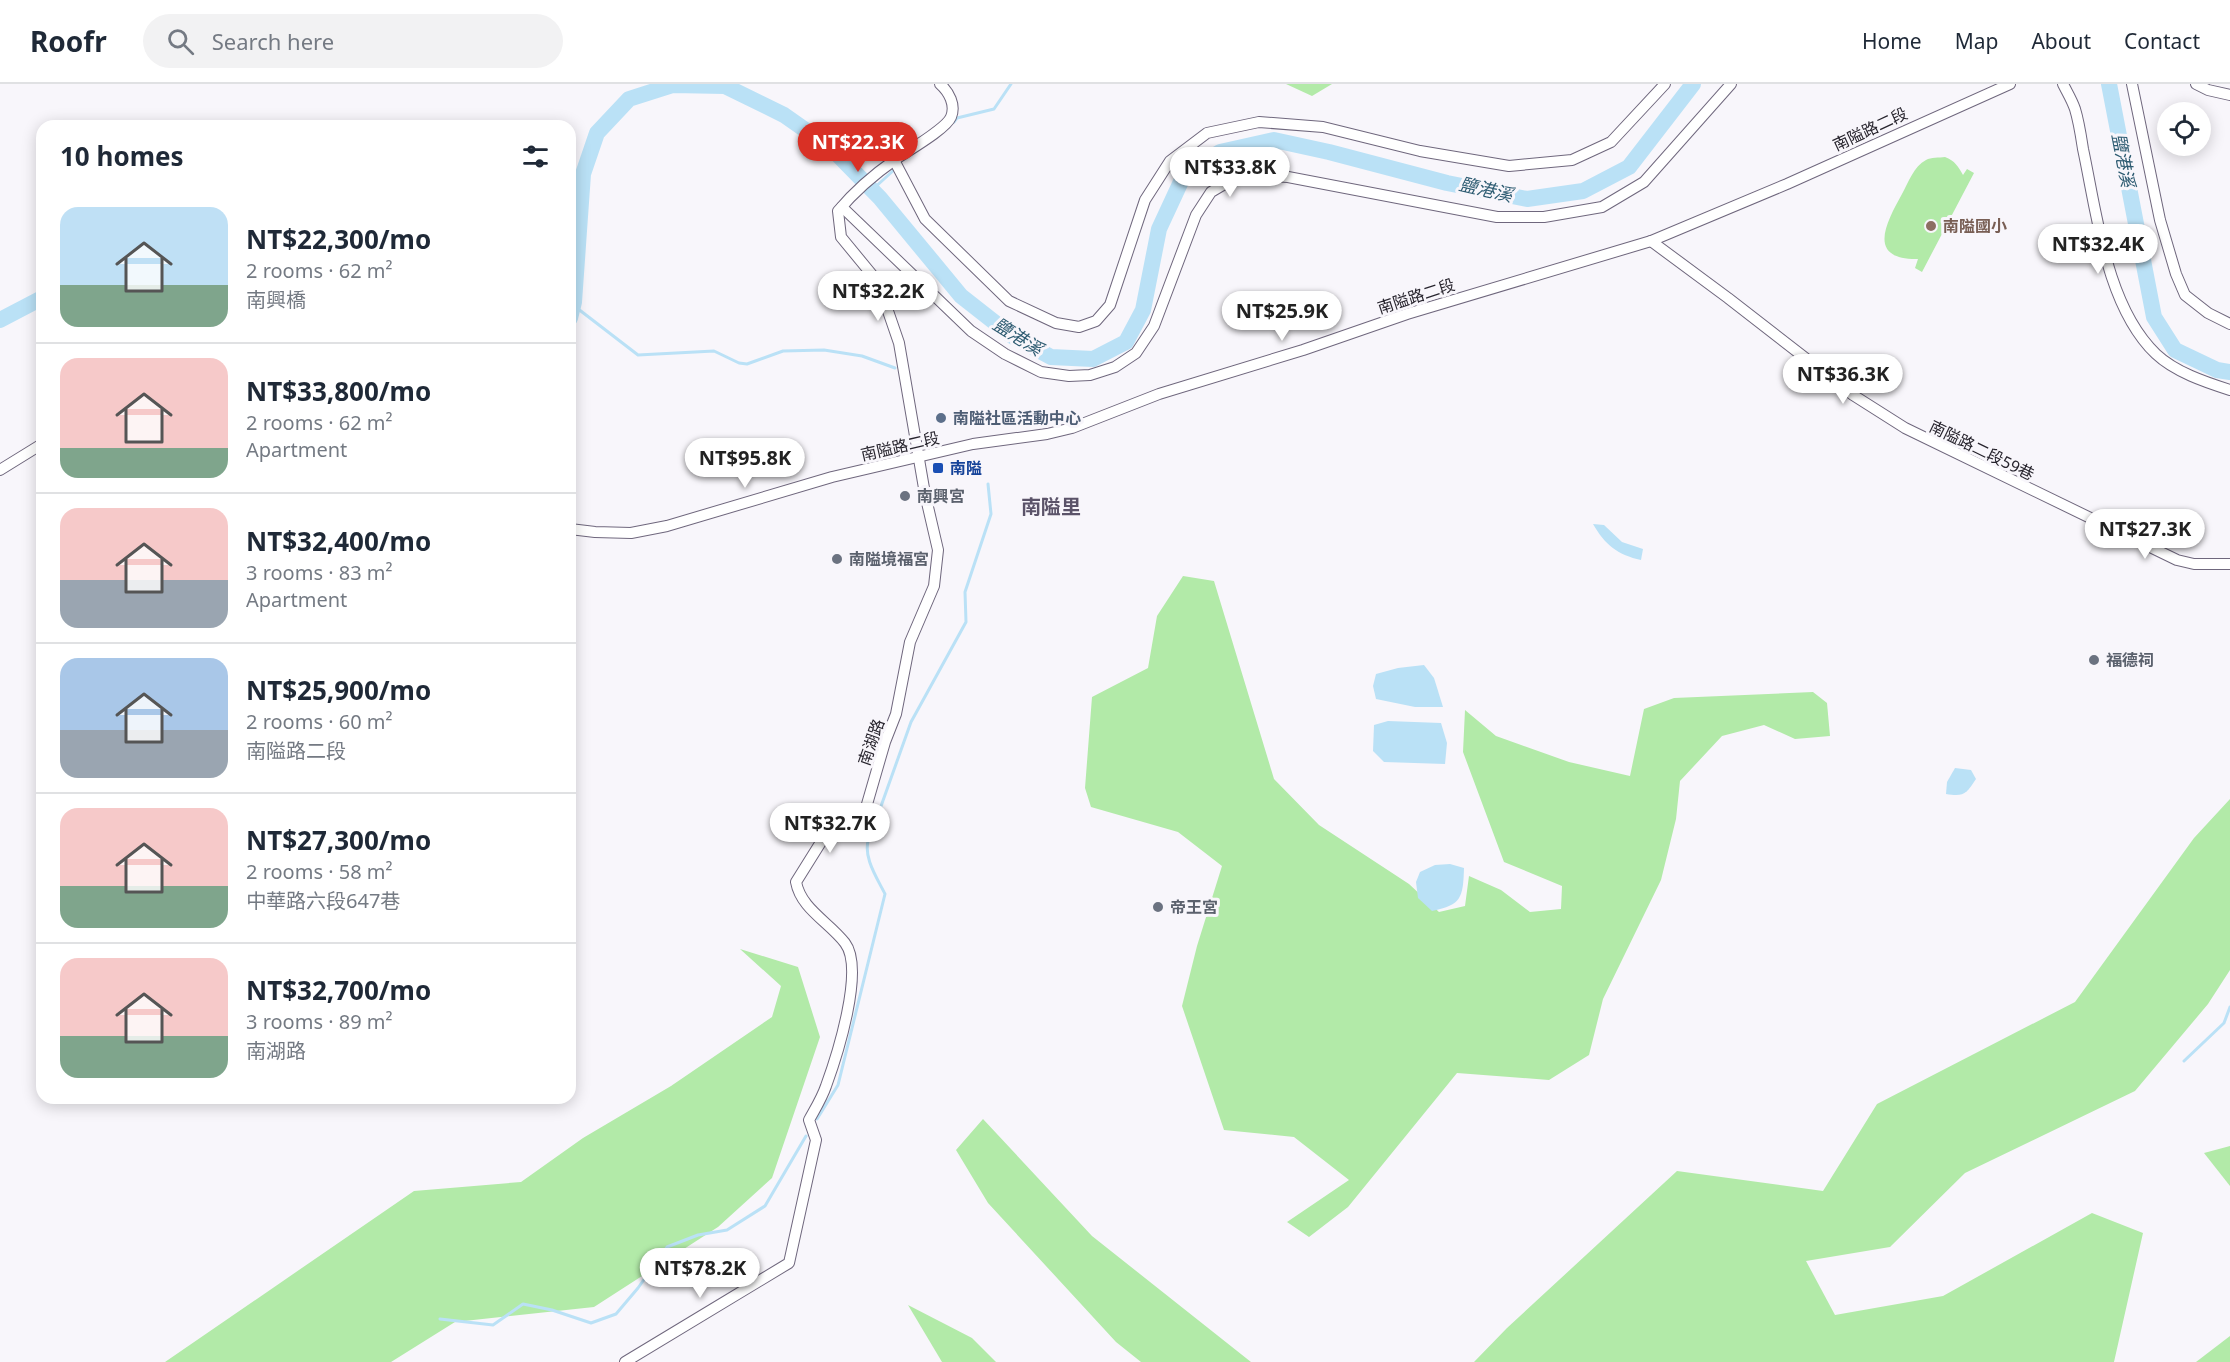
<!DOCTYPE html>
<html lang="en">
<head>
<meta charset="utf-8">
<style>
	body { margin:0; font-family:"Noto Sans","Noto Sans TC",sans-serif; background:#f2f2f3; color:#1f2937; height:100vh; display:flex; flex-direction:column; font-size:22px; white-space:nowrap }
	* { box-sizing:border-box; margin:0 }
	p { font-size:20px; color:#747a83 }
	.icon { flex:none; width:33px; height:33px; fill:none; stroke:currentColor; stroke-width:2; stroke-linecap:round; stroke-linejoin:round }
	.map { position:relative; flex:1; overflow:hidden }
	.panel { position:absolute; left:36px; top:36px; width:540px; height:984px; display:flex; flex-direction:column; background:#fff; border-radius:18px; box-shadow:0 3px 15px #0003 }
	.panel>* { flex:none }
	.fabs { position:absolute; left:2157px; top:18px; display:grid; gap:12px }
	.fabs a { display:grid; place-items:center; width:54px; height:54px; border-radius:50%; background:#fff; box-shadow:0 3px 15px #0003; font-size:30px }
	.price { position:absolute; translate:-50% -51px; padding:0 14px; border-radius:21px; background:#fff; color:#222; font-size:20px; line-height:39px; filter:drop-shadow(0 2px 3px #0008) }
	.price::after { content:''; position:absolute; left:50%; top:36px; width:18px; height:14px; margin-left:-9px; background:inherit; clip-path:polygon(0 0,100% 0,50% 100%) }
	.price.on { background:#d93025; color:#fff }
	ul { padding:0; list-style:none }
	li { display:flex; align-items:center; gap:18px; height:150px; padding:0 24px }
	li+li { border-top:2px solid #e0e1e3 }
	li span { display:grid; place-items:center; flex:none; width:168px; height:120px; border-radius:18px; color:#555 }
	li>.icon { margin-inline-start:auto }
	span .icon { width:72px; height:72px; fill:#fffc; stroke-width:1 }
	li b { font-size:26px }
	h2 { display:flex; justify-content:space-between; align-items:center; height:72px; padding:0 24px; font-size:26px }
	header { display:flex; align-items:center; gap:36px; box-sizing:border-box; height:84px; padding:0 30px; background:#fff; border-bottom:2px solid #e0e1e3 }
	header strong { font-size:28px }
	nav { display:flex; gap:33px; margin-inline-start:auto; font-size:21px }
	.search { width:420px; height:54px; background:#f2f2f3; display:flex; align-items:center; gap:15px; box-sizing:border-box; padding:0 21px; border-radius:33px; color:#747a83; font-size:22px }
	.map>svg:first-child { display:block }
</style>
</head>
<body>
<header>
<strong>Roofr</strong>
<div class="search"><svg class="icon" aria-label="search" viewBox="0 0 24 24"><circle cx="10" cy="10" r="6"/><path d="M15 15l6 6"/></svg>Search here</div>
<nav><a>Home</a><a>Map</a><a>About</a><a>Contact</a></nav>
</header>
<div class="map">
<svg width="2230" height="1278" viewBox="0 0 2230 1278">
	<rect width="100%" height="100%" fill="#f8f6fb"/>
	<!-- green -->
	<g fill="#b2eaa8">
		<polygon points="1286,0 1332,0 1312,12"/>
		<path d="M1945,73C1955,77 1958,82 1963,91L1967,85L1974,89L1922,188L1915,184L1918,175C1866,176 1886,139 1902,110C1908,99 1914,82 1926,76C1931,73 1939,74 1945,73Z"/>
		<polygon points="1183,492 1214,497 1274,695 1319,741 1409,800 1439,828 1465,822 1469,792 1501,806 1530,828 1561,825 1562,802 1504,778 1463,668 1465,626 1496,652 1569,678 1630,692 1644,625 1674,614 1813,608 1827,619 1830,652 1795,655 1764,641 1722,652 1680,697 1676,735 1661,796 1603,915 1589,971 1549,996 1457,989 1348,1123 1309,1153 1287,1138 1349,1096 1294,1053 1224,1046 1182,922 1197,862 1222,782 1178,748 1091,723 1085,704 1092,613 1148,584 1157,532"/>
		<polygon points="2230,715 2230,886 2208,920 2135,1007 1965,1089 1890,1163 1806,1177 1835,1231 1943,1212 2092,1129 2143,1149 2114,1278 1474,1278 1507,1244 1677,1087 1823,1107 1877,1020 2075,918 2194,754"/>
		<polygon points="740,865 798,883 820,953 772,1094 718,1143 594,1223 455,1238 391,1278 165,1278 414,1107 521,1098 583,1054 671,1002 772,933 781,902"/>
		<polygon points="983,1035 1092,1152 1251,1278 1141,1278 1116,1258 988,1119 956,1066"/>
		<polygon points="2230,1062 2230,1102 2204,1069"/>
		<polygon points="908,1221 972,1254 996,1278 942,1278"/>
		<polygon points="2230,1252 2230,1278 2196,1278"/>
	</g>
	<!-- water -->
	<g fill="#bae1f6">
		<path d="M1593,440L1604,441L1622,458L1643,465L1641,476C1618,471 1605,461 1593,440Z"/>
		<polygon points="1424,581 1434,594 1443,623 1415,623 1376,615 1373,602 1376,590 1398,584"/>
		<polygon points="1388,637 1441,639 1447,659 1445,680 1384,678 1373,667 1374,641"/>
		<path d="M1955,684L1971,686L1976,695C1966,710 1964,713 1946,710L1947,698Z"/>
		<path d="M1450,780L1464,784C1463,813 1462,821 1432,827L1418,814L1416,798L1420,788L1435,781Z"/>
	</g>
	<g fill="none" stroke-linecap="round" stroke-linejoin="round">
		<!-- stream -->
		<g stroke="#bae1f6" stroke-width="3">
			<polyline points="713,0 714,2"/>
			<polyline points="954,38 957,34 994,25 1011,0"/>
			<polyline points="872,106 895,85"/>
			<polyline points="573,221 638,271 714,267 739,279 747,280 783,267 824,266 862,272 895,284"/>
			<polyline points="875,739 911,638 966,538 965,508 991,430 988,400"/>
			<polyline points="2184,977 2224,939 2230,923"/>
			<path d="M817,1035L838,1001L885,810C877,794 862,772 869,754"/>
			<polyline points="440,1235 493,1241 523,1220 552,1226 591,1239 616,1230 638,1204 667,1163 698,1151 727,1146 765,1122 806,1052"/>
		</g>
		<!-- river -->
		<g stroke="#bae1f6" stroke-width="16">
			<polyline points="2109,0 2154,233 2175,266 2217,286 2230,288"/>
			<polyline points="570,234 574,218 583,90 597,49 629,15 673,1 725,2 784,31 831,64 880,114 961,212 1012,252 1051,273 1093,275 1126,258 1143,226 1159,145 1185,89 1220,68 1274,56 1329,68 1447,99 1527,115 1583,107 1629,83 1693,0"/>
			<polyline points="0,236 42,214"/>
		</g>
		<defs>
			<g id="minor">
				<path d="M2063,0C2067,8 2072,16 2075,25C2079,38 2081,52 2083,65C2097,130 2106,222 2156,270C2175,288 2205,298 2230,306"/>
				<polyline points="2132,0 2160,136 2176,190 2185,211 2208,229 2230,240"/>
				<polyline points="2196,0 2208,6 2230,11"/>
				<polyline points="894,76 925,135 1009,217 1056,239 1079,243 1096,237 1110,221 1145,116 1170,77 1207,49 1259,38 1323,43 1420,67 1509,82 1572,76 1611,58 1665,0"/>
				<polyline points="842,123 971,247 1005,270 1041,288 1069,292 1090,291 1115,283 1136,269 1154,242 1196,131 1211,108 1228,98 1250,91 1288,93 1497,133 1544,133 1602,123 1644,98 1731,0"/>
				<polyline points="1651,157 1728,214 1853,311 1905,344 2177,476 2194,480 2230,480"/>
				<polyline points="0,386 42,360"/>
				<polyline points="570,445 595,448 631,449 667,442 832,393 973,360 1047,350 1072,344 1159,310 1303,266 1407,230 1651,157 1787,100 2010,0"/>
				<path d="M625,1278L789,1179L816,1056L809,1036C815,1025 822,1014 826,1002C837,972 865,885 845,859C829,838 801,825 796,798L841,726L863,734L885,658L896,630L910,558L934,502L938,466L925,410L899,259L878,198L841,153L838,127C854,108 876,89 896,75C909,66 946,45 951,33C956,21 949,8 940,0"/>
			</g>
		</defs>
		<!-- minor casing -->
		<use href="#minor" stroke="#6f677d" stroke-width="12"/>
		<!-- minor -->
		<use href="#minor" stroke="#fff" stroke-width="10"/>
	</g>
	<!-- markers -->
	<circle fill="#8d6e63" stroke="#f8f6fb" stroke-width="2" cx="1931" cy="142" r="6"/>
	<circle fill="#5c6f8a" stroke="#f8f6fb" stroke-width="2" cx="941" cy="334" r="6"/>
	<rect fill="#1a4fb4" stroke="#f8f6fb" stroke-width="2" x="932" y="378" width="12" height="12" rx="3"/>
	<g fill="#6b7280" stroke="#f8f6fb" stroke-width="2">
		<circle cx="905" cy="412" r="6"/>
		<circle cx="837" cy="475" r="6"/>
		<circle cx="2094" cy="576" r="6"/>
		<circle cx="1158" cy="823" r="6"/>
	</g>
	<g text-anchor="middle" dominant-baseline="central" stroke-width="6" stroke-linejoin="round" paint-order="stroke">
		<!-- street labels -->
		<g font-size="16" fill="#28252e" stroke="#f8f6fb">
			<text transform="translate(1870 45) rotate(-25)">南隘路二段</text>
			<text transform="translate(1416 212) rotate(-18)">南隘路二段</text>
			<text transform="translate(900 362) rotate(-13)">南隘路二段</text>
			<text transform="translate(1982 366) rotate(26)">南隘路二段59巷</text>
			<text transform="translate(871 658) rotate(-71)">南湖路</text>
		</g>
		<!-- education labels -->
		<g font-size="16" font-weight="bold" fill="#785e54" stroke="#f8f6fb" text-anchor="start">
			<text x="1943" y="142">南隘國小</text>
		</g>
		<!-- service labels -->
		<g font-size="16" font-weight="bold" fill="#4e5e75" stroke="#f8f6fb" text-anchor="start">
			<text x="953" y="334">南隘社區活動中心</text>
		</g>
		<!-- transit labels -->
		<g font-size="16" font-weight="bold" fill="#164399" stroke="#f8f6fb" text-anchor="start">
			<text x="950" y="384">南隘</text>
		</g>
		<!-- worship labels -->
		<g font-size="16" font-weight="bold" fill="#5b616d" stroke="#f8f6fb" text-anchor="start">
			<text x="917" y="412">南興宮</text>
			<text x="849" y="475">南隘境福宮</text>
			<text x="2106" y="576">福德祠</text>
			<text x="1170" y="823">帝王宮</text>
		</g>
		<!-- water labels -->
		<g font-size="18" font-style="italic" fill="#2e5c72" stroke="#f8f6fb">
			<text transform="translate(2124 76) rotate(79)">鹽港溪</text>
			<text transform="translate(1486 105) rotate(13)">鹽港溪</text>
			<text transform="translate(1018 252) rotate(32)">鹽港溪</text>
		</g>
		<!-- quarter labels -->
		<g font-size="20" font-weight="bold" fill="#5b5369" stroke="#f8f6fb">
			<text x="1051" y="422">南隘里</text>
		</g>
	</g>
</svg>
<div class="fabs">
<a><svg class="icon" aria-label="locate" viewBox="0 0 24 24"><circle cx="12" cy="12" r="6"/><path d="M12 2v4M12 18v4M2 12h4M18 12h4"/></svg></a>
</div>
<b class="price on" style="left:858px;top:89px">NT$22.3K</b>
<b class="price" style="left:1230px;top:114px">NT$33.8K</b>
<b class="price" style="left:2098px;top:191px">NT$32.4K</b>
<b class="price" style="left:878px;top:238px">NT$32.2K</b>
<b class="price" style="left:1282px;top:258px">NT$25.9K</b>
<b class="price" style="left:1843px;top:321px">NT$36.3K</b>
<b class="price" style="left:745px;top:405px">NT$95.8K</b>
<b class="price" style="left:2145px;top:476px">NT$27.3K</b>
<b class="price" style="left:830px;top:770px">NT$32.7K</b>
<b class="price" style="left:700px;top:1215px">NT$78.2K</b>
<section class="panel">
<h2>10 homes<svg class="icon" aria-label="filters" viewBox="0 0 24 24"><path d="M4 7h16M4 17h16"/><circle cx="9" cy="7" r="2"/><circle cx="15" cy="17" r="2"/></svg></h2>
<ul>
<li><span style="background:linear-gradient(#bfe0f5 65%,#7fa58c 0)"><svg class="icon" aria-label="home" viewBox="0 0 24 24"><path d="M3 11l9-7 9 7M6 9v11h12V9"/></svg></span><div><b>NT$22,300/mo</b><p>2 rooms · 62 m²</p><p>南興橋</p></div></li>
<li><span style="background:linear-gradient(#f6c9c9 75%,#7fa58c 0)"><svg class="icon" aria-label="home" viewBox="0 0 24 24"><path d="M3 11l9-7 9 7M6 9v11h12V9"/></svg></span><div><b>NT$33,800/mo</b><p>2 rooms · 62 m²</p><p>Apartment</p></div></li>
<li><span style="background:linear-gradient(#f6c9c9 60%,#9aa5b1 0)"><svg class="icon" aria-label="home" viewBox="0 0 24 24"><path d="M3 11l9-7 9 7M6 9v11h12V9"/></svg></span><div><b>NT$32,400/mo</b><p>3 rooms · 83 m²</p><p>Apartment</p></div></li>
<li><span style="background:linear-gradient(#a9c7e8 60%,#9aa5b1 0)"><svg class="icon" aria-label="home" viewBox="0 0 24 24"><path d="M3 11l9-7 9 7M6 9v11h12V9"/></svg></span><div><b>NT$25,900/mo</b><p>2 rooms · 60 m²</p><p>南隘路二段</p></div></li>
<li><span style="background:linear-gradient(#f6c9c9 65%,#7fa58c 0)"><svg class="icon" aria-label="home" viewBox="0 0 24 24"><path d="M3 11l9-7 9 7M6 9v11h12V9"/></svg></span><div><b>NT$27,300/mo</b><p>2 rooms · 58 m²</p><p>中華路六段647巷</p></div></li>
<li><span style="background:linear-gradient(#f6c9c9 65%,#7fa58c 0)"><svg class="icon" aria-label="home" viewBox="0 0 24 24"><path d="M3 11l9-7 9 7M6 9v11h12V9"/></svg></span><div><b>NT$32,700/mo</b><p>3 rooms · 89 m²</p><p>南湖路</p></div></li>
</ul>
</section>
</div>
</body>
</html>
